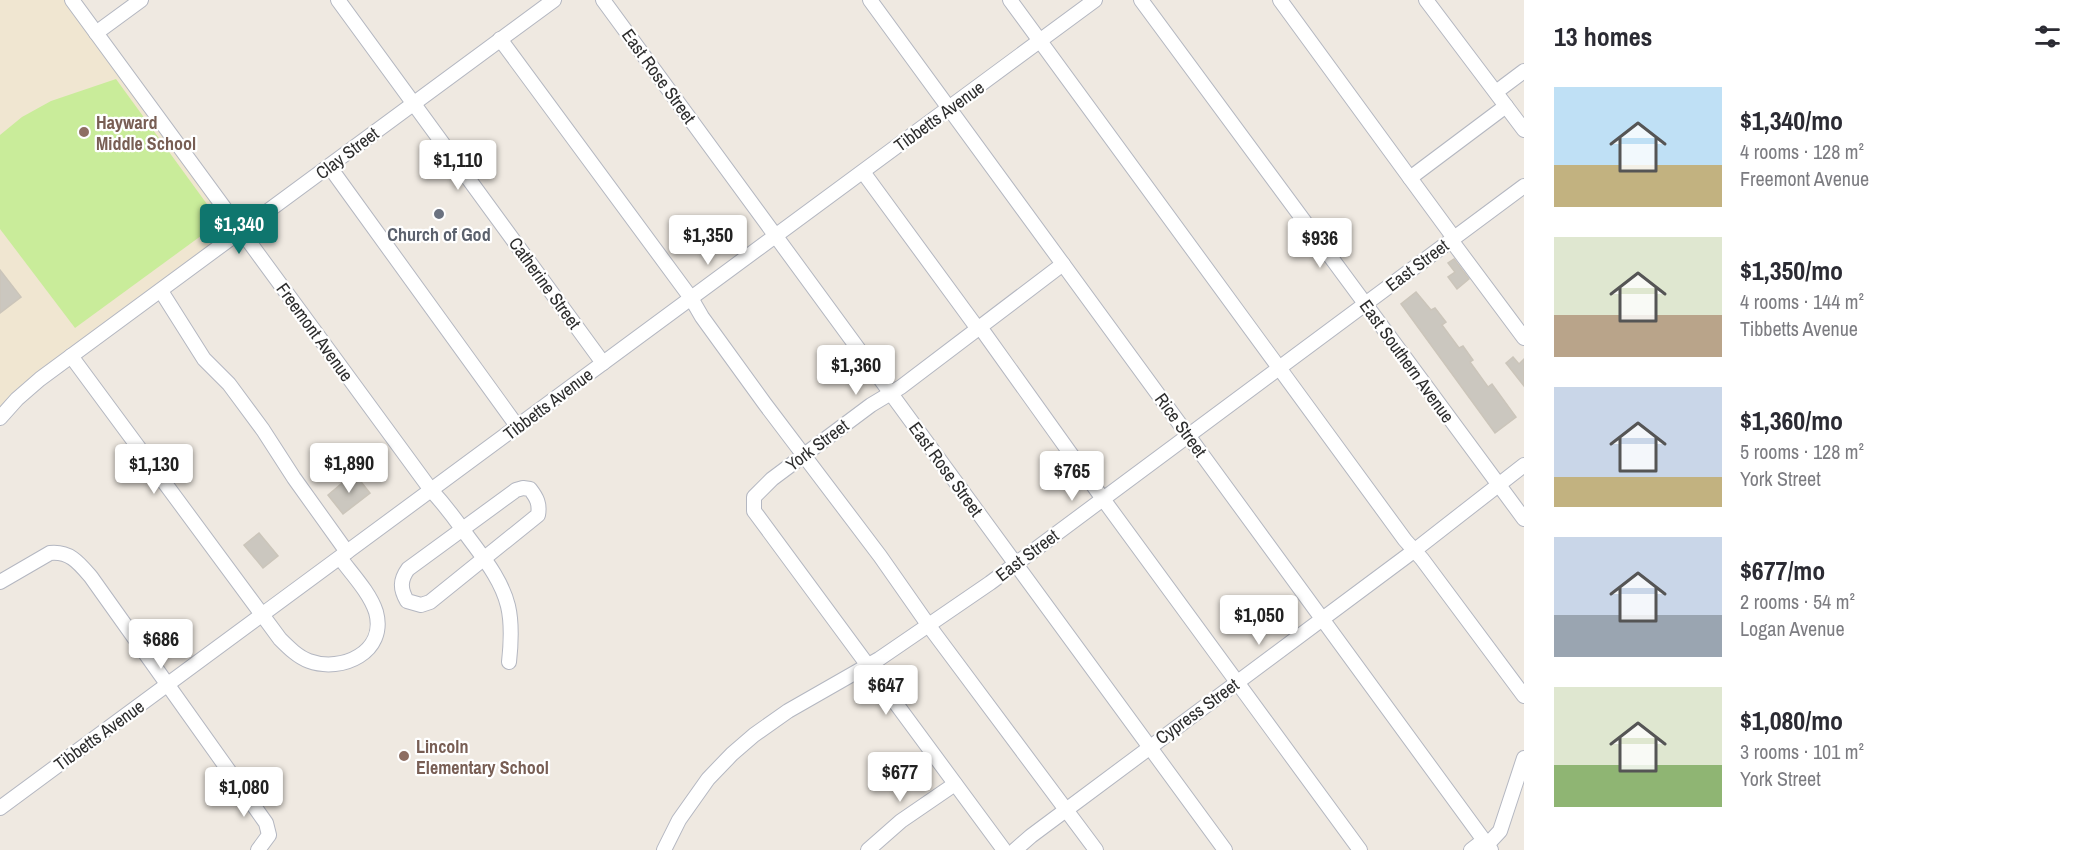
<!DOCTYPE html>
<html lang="en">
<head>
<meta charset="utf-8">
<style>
	body { margin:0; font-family:"Archivo Narrow",sans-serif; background:#f7f7f7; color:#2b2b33; height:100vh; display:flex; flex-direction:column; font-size:22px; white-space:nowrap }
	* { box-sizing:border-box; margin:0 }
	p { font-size:20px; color:#7c7c81 }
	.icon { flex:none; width:33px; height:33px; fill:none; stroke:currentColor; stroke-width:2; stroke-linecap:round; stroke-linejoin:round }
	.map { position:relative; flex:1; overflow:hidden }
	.panel { display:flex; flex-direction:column; background:#fff; width:570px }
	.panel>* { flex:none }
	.price { position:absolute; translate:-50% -51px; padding:0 14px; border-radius:6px; background:#fff; color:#222; font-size:20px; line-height:39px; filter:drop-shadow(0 2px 3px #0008) }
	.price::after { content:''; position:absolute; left:50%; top:36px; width:18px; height:14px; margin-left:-9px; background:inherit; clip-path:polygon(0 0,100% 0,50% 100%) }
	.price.active { background:#0f766e; color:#fff }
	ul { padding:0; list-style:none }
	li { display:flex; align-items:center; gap:18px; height:150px; padding:0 30px }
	li span { display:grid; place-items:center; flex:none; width:168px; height:120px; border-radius:0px; color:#555 }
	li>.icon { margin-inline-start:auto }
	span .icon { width:72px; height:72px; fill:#fffc; stroke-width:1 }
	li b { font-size:26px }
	h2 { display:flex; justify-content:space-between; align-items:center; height:72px; padding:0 30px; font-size:26px }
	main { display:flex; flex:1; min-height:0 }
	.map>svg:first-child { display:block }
</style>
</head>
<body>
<main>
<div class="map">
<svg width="1524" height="850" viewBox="0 0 1524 850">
	<rect width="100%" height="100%" fill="#efe9e1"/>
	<!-- education -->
	<polygon fill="#f0e6d1" points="0,0 72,0 241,232 0,418"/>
	<!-- pitch -->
	<polygon fill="#c9ec9a" points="116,79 220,222 75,328 0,229 0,135 22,117 51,101"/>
	<!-- building -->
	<g fill="#cbc7bf" stroke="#cbc5ba" stroke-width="1.5">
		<polygon points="1454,259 1469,279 1457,289 1448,277 1455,272 1448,263"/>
		<polygon points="0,270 21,297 0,313"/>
		<polygon points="1416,292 1431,310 1435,308 1446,322 1442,325 1459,348 1463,346 1473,360 1470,362 1488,387 1492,384 1516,417 1495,433 1401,304"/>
		<polygon points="1513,357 1519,364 1524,359 1524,386 1506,363"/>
		<polygon points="354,473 370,493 343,514 328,495"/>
		<polygon points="259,533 278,556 263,568 244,545"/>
	</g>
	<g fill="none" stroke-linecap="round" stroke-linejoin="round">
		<defs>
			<g id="minor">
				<path d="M72,0L431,490C443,503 453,516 463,530C480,554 501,577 508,606C512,623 511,644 509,662"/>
				<polyline points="338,0 603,363"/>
				<polyline points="603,0 1225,850"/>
				<polyline points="870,0 1491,850"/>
				<polyline points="1010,0 1405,540 1422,559 1524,696"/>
				<polyline points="1141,0 1524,519"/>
				<polyline points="1280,0 1410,178"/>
				<polyline points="1426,0 1524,130"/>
				<polyline points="96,33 141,0"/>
				<polyline points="500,39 691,298 702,317 765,404 880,556 929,626 1096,850"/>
				<polyline points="1496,92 1524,71"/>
				<polyline points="329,166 517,426"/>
				<polyline points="863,172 978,329"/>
				<polyline points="1454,238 1410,178 1506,106"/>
				<polyline points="1451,240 1524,338"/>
				<polyline points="161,291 204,359 229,384 263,430 294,478 347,552"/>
				<polyline points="980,327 1103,499 1360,850"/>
				<path d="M71,356L280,639C289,648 298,657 309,661C342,673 387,652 376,612C370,593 352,574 340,558"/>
				<polyline points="0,418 17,399 40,379 554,0"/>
				<path d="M523,488L530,489C537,498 540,504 538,515L430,602L421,605L407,601C400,589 400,580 408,569L516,490Z"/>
				<path d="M0,582L50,553C70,551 79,563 91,577L266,823L269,835L258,850"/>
				<polyline points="0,808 1095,0"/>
				<polyline points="1487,845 1500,831 1524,758"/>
				<polyline points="664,850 679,820 708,779 732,754 754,735 788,711 879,659 990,583 1524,186"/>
				<polyline points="868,850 901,821 955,784"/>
				<polyline points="1004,850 754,511 754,497 772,479 871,405 901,387 1063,264"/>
				<polyline points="1015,850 1031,836 1415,550 1524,465"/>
				<polyline points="1471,850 1484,840"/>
			</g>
		</defs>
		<!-- minor casing -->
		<use href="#minor" stroke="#b4b7c1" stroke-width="16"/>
		<!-- minor -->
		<use href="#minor" stroke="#fff" stroke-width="14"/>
	</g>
	<!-- markers -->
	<g fill="#8d6e63" stroke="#fff" stroke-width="2">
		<circle cx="84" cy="132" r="6"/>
		<circle cx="404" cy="756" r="6"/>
	</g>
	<circle fill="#6b7280" stroke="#fff" stroke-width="2" cx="439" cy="214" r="6"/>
	<g text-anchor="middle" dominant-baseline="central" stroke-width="4.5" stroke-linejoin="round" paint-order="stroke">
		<!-- street labels -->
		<g font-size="18" fill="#2e2e2e" stroke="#fff">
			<text transform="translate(659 76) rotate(54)">East Rose Street</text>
			<text transform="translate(939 116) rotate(-36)">Tibbetts Avenue</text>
			<text transform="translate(347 153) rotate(-37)">Clay Street</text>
			<text transform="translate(1417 265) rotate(-37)">East Street</text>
			<text transform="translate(545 283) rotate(54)">Catherine Street</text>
			<text transform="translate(315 332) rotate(54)">Freemont Avenue</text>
			<text transform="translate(1407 361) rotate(54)">East Southern Avenue</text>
			<text transform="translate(548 404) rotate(-37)">Tibbetts Avenue</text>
			<text transform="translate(1181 425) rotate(54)">Rice Street</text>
			<text transform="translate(817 445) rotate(-37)">York Street</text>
			<text transform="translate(946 469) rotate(54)">East Rose Street</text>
			<text transform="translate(1027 555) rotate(-37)">East Street</text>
			<text transform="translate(1197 711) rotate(-36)">Cypress Street</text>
			<text transform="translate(99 735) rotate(-36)">Tibbetts Avenue</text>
		</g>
		<!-- education labels -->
		<g font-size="18" font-weight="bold" fill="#785e54" stroke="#fff" text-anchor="start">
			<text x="96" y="122">Hayward<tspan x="96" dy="21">Middle School</tspan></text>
			<text x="416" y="746">Lincoln<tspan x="416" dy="21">Elementary School</tspan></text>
		</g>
		<!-- worship labels -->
		<g font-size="18" font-weight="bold" fill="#5b616d" stroke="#fff">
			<text x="439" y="234">Church of God</text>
		</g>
	</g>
</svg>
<b class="price" style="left:458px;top:191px">$1,110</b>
<b class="price active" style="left:239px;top:255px">$1,340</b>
<b class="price" style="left:708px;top:266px">$1,350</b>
<b class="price" style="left:1320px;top:269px">$936</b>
<b class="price" style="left:856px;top:396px">$1,360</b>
<b class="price" style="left:349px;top:494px">$1,890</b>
<b class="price" style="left:154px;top:495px">$1,130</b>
<b class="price" style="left:1072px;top:502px">$765</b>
<b class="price" style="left:1259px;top:646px">$1,050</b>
<b class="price" style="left:161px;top:670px">$686</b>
<b class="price" style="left:886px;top:716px">$647</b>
<b class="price" style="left:900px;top:803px">$677</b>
<b class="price" style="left:244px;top:818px">$1,080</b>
</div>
<section class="panel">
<h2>13 homes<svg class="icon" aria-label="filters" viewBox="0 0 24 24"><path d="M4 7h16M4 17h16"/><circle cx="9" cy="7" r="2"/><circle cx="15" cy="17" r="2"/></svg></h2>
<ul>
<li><span style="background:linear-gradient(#bfe0f5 65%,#c2b280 0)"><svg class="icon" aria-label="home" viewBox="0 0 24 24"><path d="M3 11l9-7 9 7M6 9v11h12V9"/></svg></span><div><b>$1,340/mo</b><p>4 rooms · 128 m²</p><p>Freemont Avenue</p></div></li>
<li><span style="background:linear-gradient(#dfe7d0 65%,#b9a48a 0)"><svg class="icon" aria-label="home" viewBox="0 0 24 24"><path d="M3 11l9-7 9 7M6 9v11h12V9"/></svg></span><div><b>$1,350/mo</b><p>4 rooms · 144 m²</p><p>Tibbetts Avenue</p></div></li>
<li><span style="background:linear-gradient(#c9d6e8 75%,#c2b280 0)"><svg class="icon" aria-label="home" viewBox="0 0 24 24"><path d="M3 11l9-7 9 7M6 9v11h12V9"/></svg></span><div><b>$1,360/mo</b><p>5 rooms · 128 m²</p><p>York Street</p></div></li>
<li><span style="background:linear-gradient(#c9d6e8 65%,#9aa5b1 0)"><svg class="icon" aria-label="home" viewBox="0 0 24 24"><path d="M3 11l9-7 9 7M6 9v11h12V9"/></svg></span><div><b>$677/mo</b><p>2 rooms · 54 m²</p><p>Logan Avenue</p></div></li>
<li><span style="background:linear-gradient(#dfe7d0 65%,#8fb573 0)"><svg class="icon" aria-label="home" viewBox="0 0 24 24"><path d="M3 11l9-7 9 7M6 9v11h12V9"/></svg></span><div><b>$1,080/mo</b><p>3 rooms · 101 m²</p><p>York Street</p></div></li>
</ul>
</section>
</main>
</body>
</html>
